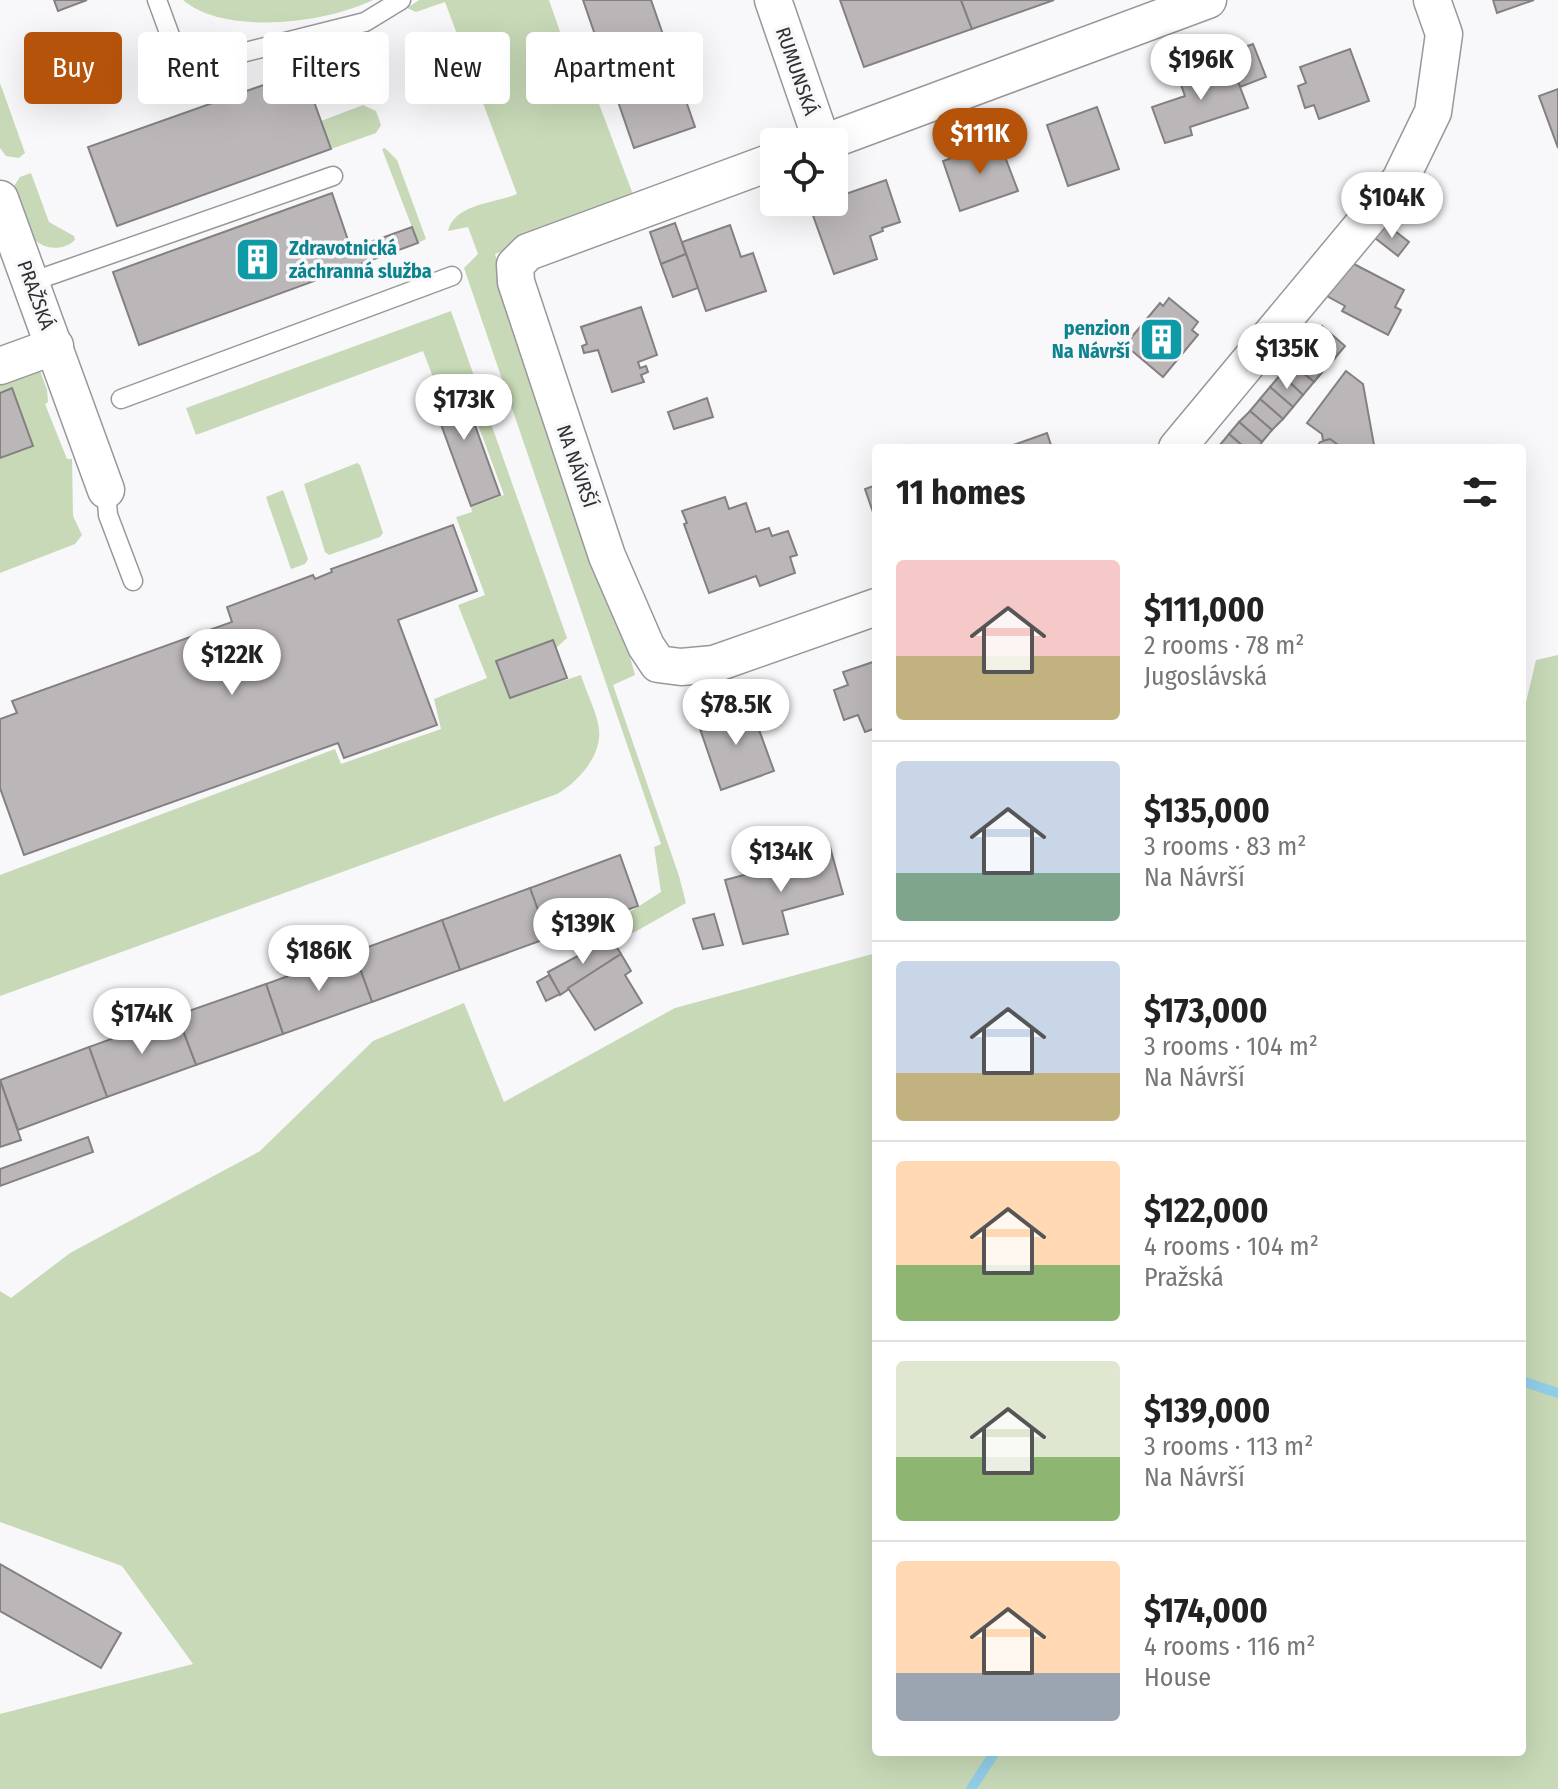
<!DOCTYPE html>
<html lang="en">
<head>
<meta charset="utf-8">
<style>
	body { margin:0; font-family:"Fira Sans Condensed",sans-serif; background:#f6f6f6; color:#222; height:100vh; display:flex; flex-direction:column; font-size:30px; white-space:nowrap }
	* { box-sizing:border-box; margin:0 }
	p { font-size:26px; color:#767676 }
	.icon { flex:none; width:44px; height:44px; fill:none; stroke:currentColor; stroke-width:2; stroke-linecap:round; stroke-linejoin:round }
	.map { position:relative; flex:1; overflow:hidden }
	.side { position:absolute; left:872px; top:444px; width:654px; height:1312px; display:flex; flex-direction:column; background:#fff; border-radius:8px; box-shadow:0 8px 32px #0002 }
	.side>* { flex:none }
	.top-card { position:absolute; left:24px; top:32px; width:728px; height:72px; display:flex; gap:16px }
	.fabs { position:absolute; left:760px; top:128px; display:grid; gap:16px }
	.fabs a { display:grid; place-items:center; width:88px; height:88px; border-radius:8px; background:#fff; box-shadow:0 8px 32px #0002; font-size:40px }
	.price { position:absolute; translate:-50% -68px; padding:0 18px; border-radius:28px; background:#fff; color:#222; font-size:26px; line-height:52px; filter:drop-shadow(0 2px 4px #0008) }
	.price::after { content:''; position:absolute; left:50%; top:48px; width:24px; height:18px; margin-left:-12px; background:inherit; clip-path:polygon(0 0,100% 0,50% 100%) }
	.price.active { background:#b45309; color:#fff }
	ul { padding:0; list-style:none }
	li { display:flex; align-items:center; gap:24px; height:200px; padding:0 24px }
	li+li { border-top:2px solid #e0e0e0 }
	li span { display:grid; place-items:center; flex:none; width:224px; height:160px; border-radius:8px; color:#555 }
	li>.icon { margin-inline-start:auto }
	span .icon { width:96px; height:96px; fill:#fffc; stroke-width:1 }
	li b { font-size:34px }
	h2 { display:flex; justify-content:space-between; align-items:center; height:96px; padding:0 24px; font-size:34px }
	.pill { padding:0 28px; border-radius:8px; background:#fff; box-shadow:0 8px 32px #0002; font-size:28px; line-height:72px }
	.pill.active { background:#b45309; color:#fff }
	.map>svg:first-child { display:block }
</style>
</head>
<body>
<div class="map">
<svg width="1558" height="1789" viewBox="0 0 1558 1789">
	<rect width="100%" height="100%" fill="#f8f8fb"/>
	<!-- green -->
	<g fill="#c7d9b7">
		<path d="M183,0H373C326,23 225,36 183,0Z"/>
		<path d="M419,0H549L581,92L593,88L637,205L495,254L609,580L635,675L613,685L679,876L686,903L633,933L622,917L661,892L654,847L661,844L464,268L478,254L468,227L448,231C454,204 496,203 517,194L445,2L416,12L407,8Z"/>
		<path d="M319,45C332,47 343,51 354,59L355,72L349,87L314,101L303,71L276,80L290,52L303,46Z"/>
		<polygon points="0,83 25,153 19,158 6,156 0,148"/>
		<polygon points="363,105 376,111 381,125 376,133 331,149 321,121"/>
		<polygon points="385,148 397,160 426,239 418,243 382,149"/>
		<path d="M31,173L49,222L74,236L75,240C63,252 40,250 31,235C23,221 19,201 14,186L20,177Z"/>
		<path d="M451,311L567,638L556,648L553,641L496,661L510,698L581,675C586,692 597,712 599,729C602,756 578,782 557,794L0,996V875L335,749L341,764L441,729L434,699L487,678L458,605L485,595L456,517L472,512L471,507L504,495L460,376L436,385L423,351L196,435L186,408Z"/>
		<polygon points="37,362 47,390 48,402 45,404 67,459 72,459 73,516 82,535 75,544 0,573 0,458 11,388 0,393 0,375"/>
		<polygon points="357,463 360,465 383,533 380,537 329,555 325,552 304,484"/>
		<polygon points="283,490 308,559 305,564 291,569 266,497"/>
		<polygon points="1558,655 1558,1789 0,1789 0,1714 193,1664 122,1566 0,1522 0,1291 11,1298 70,1253 260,1151 373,1041 464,1003 504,1102 675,1008 876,953 876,1752 1522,1752 1522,719 1536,660"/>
	</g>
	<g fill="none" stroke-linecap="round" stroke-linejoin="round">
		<!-- stream -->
		<g stroke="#92cee8" stroke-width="10">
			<polyline points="1522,1381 1558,1393"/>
			<polyline points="971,1789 995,1752"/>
		</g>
	</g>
	<!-- building -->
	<g fill="#bbb7b8" stroke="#848082" stroke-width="2">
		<polygon points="54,0 87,0 58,11"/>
		<polygon points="583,0 651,0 695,127 634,148"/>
		<polygon points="840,0 961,0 972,29 864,67"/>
		<polygon points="961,0 1054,0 972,29"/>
		<polygon points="1493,0 1534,0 1497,13"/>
		<polygon points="1253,44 1266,77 1240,87 1228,53"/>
		<polygon points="1350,49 1369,101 1319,119 1314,105 1305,108 1298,86 1306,83 1300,67"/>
		<polygon points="1230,61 1248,108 1190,127 1192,135 1165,143 1152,107 1185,96 1179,79"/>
		<polygon points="303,71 331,149 117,226 88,147"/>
		<polygon points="1558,89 1558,148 1539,96"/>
		<polygon points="1097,107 1119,169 1068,186 1047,125"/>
		<polygon points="999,141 1018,191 960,211 943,161"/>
		<polygon points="886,180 900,222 882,228 883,231 870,236 877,259 834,274 810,207 823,202 834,202 834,198"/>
		<polygon points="332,193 351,249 412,227 418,243 139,345 113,272"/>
		<polygon points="675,223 686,254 661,264 650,232"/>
		<polygon points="1386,224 1409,242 1398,256 1375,238"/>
		<polygon points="730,225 741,257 753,253 766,291 706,311 682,242"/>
		<polygon points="686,254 698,288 673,297 661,264"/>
		<polygon points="1352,263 1404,290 1395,307 1401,310 1388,335 1342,311 1345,306 1327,296 1341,270"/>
		<polygon points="1169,298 1198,322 1192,330 1198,335 1163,377 1125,345 1160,303 1163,306"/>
		<polygon points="641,307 657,355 638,362 640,368 646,366 648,372 641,375 644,382 612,392 598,350 584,353 582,346 587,344 581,327"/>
		<polygon points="1322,326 1345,346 1335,358 1312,338"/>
		<polygon points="1312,338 1335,358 1324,370 1301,350"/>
		<polygon points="1301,350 1324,370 1314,382 1291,363"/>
		<polygon points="1291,363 1314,382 1303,395 1281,374"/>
		<polygon points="1346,371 1363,384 1374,445 1372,448 1342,448 1330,439 1323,441 1322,434 1307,423"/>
		<polygon points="1281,374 1303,395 1293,407 1270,387"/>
		<polygon points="458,378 500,495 471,506 428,389"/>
		<polygon points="1270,387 1293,407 1283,419 1260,399"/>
		<polygon points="12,388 33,446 0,458 0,393"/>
		<polygon points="707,398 713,417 674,429 668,412"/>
		<polygon points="1260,399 1283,419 1272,430 1250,411"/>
		<polygon points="1250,411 1272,430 1262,442 1239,422"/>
		<polygon points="1239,422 1262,442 1258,448 1245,448 1229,434"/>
		<polygon points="1047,433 1052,448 1005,448"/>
		<polygon points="1229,434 1245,448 1221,448 1219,446"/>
		<polygon points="1330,439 1342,448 1316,448 1320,442"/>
		<polygon points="876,485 876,521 865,489"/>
		<polygon points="725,497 729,509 746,503 756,532 769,528 772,536 788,531 797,555 790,557 795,573 760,586 756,576 709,593 684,524 687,523 682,511"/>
		<polygon points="453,525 477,591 398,620 437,725 344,758 338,743 24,855 0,788 0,719 17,713 12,701 232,622 227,607 313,575 315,579 332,572 331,569"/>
		<polygon points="553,640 567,678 510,698 496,661"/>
		<polygon points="876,661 876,728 865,732 858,715 844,720 834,690 848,685 843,672"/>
		<polygon points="750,705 774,771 721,790 698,723"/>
		<polygon points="830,847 843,894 782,911 788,934 743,944 725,880 808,858 807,853"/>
		<polygon points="620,855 638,906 548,938 530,888"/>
		<polygon points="530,888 548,938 460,970 442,920"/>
		<polygon points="714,914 723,945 703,949 693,919"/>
		<polygon points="442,920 460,970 372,1002 354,952"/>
		<polygon points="611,938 621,954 560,995 548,972"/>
		<polygon points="354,952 372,1002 283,1034 266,984"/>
		<polygon points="621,954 631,971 625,975 642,1003 595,1030 568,988"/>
		<polygon points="549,975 560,994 546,1001 537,982"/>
		<polygon points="266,984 283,1034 196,1065 177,1015"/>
		<polygon points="177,1015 196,1065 107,1097 89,1047"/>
		<polygon points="89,1047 107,1097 18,1130 0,1080"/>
		<polygon points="0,1080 21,1140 0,1147"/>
		<polygon points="88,1137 93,1152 0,1186 0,1169"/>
		<polygon points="0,1564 121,1633 101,1668 0,1611"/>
	</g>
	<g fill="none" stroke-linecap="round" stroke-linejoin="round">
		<defs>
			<g id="lane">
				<polyline points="157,0 182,68 365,22 401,0"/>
				<polyline points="31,282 333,176"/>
				<polyline points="121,399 452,276"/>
				<polyline points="106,490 108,515 133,581"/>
			</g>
			<g id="street">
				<polyline points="773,0 822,142"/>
				<polyline points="826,142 1208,0"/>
				<polyline points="774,161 528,252 515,265 516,282 607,556 646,646 658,664 681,667 714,664 876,607"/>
				<polyline points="0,199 106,490"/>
				<polyline points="0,366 55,346"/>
				<polyline points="1177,448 1400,180 1433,112 1444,34 1432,0"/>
			</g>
		</defs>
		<!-- lane casing -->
		<use href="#lane" stroke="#98989c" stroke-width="21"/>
		<!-- street casing -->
		<use href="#street" stroke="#98989c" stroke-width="39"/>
		<!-- lane -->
		<use href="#lane" stroke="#fff" stroke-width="18"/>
		<!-- street -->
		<use href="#street" stroke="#fff" stroke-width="36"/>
	</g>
	<!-- icons -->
	<defs>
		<symbol id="building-square" viewBox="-11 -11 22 22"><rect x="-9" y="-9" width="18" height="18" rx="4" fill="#0f9aa8" stroke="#f8f8fb"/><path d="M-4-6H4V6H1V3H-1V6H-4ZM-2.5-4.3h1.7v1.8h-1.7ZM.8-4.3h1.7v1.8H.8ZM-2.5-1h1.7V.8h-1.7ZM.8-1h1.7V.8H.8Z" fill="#fff"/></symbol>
	</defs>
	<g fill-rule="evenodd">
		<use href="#building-square" x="232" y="234" width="51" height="51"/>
		<use href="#building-square" x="1136" y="314" width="51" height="51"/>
	</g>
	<g text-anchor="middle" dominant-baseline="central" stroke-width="7" stroke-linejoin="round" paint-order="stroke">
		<!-- street labels -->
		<g font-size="20" fill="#303031" stroke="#f8f8fb">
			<text transform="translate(797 71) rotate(71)">RUMUNSKÁ</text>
			<text transform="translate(36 295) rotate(70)">PRAŽSKÁ</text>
			<text transform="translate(577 466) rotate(71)">NA NÁVRŠÍ</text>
		</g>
		<!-- culture labels -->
		<g font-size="20" font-weight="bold" fill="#0d838f" stroke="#f8f8fb" text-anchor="start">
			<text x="289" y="248">Zdravotnická<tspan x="289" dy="23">záchranná služba</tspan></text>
			<text x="1130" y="328" text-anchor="end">penzion<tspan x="1130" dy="23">Na Návrší</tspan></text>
		</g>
	</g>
</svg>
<div class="fabs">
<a><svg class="icon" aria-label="locate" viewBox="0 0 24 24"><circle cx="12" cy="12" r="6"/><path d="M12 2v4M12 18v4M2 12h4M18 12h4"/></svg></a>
</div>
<b class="price" style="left:1201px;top:102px">$196K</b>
<b class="price active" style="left:980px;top:176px">$111K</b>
<b class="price" style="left:1392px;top:240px">$104K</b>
<b class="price" style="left:1287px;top:391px">$135K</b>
<b class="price" style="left:464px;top:442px">$173K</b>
<b class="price" style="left:232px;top:697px">$122K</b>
<b class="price" style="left:736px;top:747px">$78.5K</b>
<b class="price" style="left:781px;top:894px">$134K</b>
<b class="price" style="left:583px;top:966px">$139K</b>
<b class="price" style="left:319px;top:993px">$186K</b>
<b class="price" style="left:142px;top:1056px">$174K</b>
<div class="top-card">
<a class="pill active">Buy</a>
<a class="pill">Rent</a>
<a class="pill">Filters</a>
<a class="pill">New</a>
<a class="pill">Apartment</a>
</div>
<section class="side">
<h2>11 homes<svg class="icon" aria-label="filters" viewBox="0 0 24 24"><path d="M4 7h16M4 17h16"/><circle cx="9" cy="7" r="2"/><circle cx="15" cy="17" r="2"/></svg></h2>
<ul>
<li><span style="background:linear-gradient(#f6c9c9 60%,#c2b280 0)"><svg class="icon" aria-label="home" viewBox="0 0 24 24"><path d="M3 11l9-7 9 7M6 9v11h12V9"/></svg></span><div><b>$111,000</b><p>2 rooms · 78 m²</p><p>Jugoslávská</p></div></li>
<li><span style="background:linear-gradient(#c9d6e8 70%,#7fa58c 0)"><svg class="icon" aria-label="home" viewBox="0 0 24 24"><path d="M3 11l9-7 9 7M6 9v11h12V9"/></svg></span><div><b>$135,000</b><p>3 rooms · 83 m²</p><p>Na Návrší</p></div></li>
<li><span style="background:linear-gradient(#c9d6e8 70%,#c2b280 0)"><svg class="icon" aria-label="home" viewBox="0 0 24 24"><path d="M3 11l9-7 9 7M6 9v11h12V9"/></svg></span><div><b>$173,000</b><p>3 rooms · 104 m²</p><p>Na Návrší</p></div></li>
<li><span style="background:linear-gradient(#ffd9b3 65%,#8fb573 0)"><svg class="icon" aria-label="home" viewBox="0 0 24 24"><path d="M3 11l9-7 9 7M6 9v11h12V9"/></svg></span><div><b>$122,000</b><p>4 rooms · 104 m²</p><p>Pražská</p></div></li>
<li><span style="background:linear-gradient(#dfe7d0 60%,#8fb573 0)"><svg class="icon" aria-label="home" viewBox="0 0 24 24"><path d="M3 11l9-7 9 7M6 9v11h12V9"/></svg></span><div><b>$139,000</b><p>3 rooms · 113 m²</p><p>Na Návrší</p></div></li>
<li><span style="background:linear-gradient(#ffd9b3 70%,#9aa5b1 0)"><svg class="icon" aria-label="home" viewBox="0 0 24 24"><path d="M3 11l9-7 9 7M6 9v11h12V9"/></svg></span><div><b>$174,000</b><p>4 rooms · 116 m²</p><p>House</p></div></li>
</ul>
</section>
</div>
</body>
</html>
